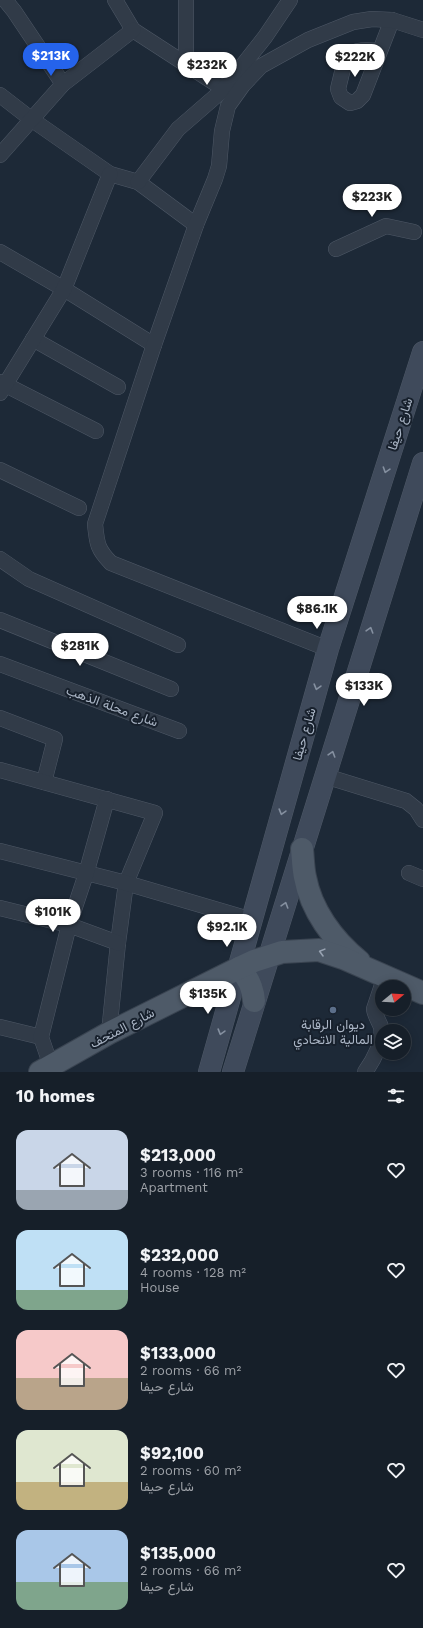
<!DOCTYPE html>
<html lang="en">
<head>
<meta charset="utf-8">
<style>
	body { margin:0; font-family:"Work Sans",Vazirmatn,sans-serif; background:#232c35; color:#f1f3f6; height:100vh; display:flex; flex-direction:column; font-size:15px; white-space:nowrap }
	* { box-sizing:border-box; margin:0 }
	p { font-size:13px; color:#9ea2a8 }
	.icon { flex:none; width:22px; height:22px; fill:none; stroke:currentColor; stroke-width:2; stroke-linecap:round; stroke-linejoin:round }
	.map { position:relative; height:1072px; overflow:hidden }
	.drawer { display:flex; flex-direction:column; background:#161f29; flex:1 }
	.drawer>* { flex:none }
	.needle { width:26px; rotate:72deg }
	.buttons { position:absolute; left:375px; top:980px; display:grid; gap:8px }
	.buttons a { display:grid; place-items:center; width:36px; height:36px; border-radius:50%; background:#161f29; box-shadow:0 2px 10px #0003,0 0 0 1px #353d46; font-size:20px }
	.price { position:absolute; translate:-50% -34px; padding:0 9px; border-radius:14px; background:#fff; color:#222; font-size:13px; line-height:26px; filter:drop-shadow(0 1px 2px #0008) }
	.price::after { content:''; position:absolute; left:50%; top:24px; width:12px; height:9px; margin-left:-6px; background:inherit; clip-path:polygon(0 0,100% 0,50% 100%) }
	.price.active { background:#2563eb; color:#fff }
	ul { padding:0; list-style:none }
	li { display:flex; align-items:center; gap:12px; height:100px; padding:0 16px }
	li span { display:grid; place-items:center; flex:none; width:112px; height:80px; border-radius:12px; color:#555 }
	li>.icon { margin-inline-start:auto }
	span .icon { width:48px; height:48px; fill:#fffc; stroke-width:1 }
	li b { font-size:17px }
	h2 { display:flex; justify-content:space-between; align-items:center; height:48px; padding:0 16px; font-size:17px }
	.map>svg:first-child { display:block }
</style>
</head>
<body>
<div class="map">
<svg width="423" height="1072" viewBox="0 0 423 1072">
	<rect width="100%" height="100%" fill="#1d2937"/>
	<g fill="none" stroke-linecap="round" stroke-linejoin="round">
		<defs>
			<g id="minor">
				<polyline points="5,0 14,11 63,84"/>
				<polyline points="115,0 133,30 224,89"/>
				<polyline points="186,0 186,65"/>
				<path d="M380,51C367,50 357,49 346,56L338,89L341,97L350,103L357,101L363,95L392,20"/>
				<polyline points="0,95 31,119 110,174 138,182 196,225"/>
				<polyline points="0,155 63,84 133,30"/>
				<polyline points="138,182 178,129 224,89 265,37 290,0"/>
				<polyline points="336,249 386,226 414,232"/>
				<polyline points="0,252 64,289 154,345"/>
				<polyline points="33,339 118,387"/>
				<polyline points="0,382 96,431"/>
				<polyline points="0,393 64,289 110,174"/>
				<polyline points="0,470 79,508"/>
				<polyline points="0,559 29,579 178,645"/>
				<polyline points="0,620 171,689"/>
				<path d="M328,649L111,563C97,549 97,543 95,524L154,345L196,225L215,179L219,166L222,131L228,106L243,85L261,66L308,40L353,22L372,19L392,20L423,30"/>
				<polyline points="0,664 179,731"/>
				<polyline points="0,718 55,739 44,782"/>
				<polyline points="0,770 155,813 126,883 118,943 109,1033"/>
				<polyline points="325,776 406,801 416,809 423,820"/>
				<polyline points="0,851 126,883 252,920"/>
				<polyline points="409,873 423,879"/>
				<polyline points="0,908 69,925 118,943"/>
				<polyline points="0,1027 41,1037"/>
				<polyline points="51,1066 41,1037 69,925 86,874 107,799"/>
				<path d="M365,1072C373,1061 384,1041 381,1027C379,1021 375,1016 374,1009L385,976"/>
			</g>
			<g id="secondary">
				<polyline points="209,1072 328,649 423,352"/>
				<polyline points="233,1072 423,463"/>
			</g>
			<g id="primary">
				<path d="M302,849C303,858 303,868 305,877C311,910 333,940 359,961"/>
				<path d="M239,968C248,977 253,988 254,1001"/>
				<polyline points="40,1072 109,1033 239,968 254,961 282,952 319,950 343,958 423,993"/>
			</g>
		</defs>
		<!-- minor casing -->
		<use href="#minor" stroke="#4e5866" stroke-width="16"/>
		<!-- secondary casing -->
		<use href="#secondary" stroke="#4e5866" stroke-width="22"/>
		<!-- primary casing -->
		<use href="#primary" stroke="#3a4451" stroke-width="24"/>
		<!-- minor -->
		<use href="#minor" stroke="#313b48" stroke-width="15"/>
		<!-- secondary -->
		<use href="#secondary" stroke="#3f4a5b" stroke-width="21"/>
		<!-- primary -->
		<use href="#primary" stroke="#4e5a68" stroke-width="22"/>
	</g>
	<!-- one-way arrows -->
	<defs><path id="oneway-chevron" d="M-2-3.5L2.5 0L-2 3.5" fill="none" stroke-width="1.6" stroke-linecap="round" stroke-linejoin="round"/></defs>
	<g stroke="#8590a0">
		<use href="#oneway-chevron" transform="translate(386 470) rotate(108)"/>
		<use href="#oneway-chevron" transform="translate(370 630) rotate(-73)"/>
		<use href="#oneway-chevron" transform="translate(317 687) rotate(106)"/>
		<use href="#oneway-chevron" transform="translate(332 754) rotate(-73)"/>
		<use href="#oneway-chevron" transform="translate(282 812) rotate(106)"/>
		<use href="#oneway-chevron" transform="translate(285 905) rotate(-73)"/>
		<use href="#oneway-chevron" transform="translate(221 1032) rotate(106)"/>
	</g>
	<use stroke="#98a3b2" href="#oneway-chevron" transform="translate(322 952) rotate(-165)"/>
	<!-- markers -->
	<circle fill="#5c6f8a" stroke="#17202c" stroke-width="1.5" cx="333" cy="1010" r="4"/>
	<g text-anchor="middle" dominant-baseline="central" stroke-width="4" stroke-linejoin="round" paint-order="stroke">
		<!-- street labels -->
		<g font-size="13" fill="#aab5c5" stroke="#17202c">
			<text transform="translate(400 424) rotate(-72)">شارع حيفا</text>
			<text transform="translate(112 706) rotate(20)">شارع محلة الذهب</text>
			<text transform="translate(304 734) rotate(-74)">شارع حيفا</text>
			<text transform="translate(122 1028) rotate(-28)">شارع المتحف</text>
		</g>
		<!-- poi labels -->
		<g font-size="13" fill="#aab5c5" stroke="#17202c">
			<text x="333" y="1024">ديوان الرقابة<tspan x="333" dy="15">المالية الاتحادي</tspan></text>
		</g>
	</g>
</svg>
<div class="buttons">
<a><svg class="needle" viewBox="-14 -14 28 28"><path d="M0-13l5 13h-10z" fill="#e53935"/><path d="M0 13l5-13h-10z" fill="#9ea2a8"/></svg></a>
<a><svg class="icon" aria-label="layers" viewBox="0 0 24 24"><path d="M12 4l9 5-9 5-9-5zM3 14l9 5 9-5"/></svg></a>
</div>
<b class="price active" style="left:51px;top:77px">$213K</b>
<b class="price" style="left:355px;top:78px">$222K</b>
<b class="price" style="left:207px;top:86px">$232K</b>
<b class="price" style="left:372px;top:218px">$223K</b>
<b class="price" style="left:317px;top:630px">$86.1K</b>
<b class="price" style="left:80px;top:667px">$281K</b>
<b class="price" style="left:364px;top:707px">$133K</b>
<b class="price" style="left:53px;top:933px">$101K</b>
<b class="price" style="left:227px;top:948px">$92.1K</b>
<b class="price" style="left:208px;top:1015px">$135K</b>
</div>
<section class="drawer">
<h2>10 homes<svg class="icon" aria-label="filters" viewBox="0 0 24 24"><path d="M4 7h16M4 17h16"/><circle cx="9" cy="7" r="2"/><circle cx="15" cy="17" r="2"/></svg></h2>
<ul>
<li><span style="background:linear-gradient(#c9d6e8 75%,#9aa5b1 0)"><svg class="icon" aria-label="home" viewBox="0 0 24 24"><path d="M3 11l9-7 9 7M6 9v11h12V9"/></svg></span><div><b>$213,000</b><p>3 rooms · 116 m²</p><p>Apartment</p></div><svg class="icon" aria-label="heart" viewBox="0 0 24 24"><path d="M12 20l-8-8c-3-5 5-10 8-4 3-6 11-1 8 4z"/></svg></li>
<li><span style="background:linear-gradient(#bfe0f5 75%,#7fa58c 0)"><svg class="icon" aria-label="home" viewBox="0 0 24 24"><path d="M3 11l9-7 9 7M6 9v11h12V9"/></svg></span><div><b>$232,000</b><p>4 rooms · 128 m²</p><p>House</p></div><svg class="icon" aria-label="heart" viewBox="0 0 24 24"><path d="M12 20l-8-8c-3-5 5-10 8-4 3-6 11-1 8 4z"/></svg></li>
<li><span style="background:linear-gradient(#f6c9c9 60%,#b9a48a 0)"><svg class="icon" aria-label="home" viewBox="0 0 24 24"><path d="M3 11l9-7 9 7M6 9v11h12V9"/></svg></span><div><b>$133,000</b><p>2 rooms · 66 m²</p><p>شارع حيفا</p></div><svg class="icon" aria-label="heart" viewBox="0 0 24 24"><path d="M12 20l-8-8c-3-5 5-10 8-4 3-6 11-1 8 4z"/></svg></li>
<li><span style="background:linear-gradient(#dfe7d0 65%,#c2b280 0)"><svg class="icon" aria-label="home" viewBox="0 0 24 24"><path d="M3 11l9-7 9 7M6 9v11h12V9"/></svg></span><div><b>$92,100</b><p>2 rooms · 60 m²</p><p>شارع حيفا</p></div><svg class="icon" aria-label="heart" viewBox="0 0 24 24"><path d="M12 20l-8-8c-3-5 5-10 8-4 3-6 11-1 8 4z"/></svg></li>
<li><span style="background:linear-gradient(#a9c7e8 65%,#7fa58c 0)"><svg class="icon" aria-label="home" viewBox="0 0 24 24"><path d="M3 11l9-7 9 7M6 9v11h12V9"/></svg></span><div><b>$135,000</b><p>2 rooms · 66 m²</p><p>شارع حيفا</p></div><svg class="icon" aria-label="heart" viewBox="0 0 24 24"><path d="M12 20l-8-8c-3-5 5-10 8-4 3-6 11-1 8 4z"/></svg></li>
</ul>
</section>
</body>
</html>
